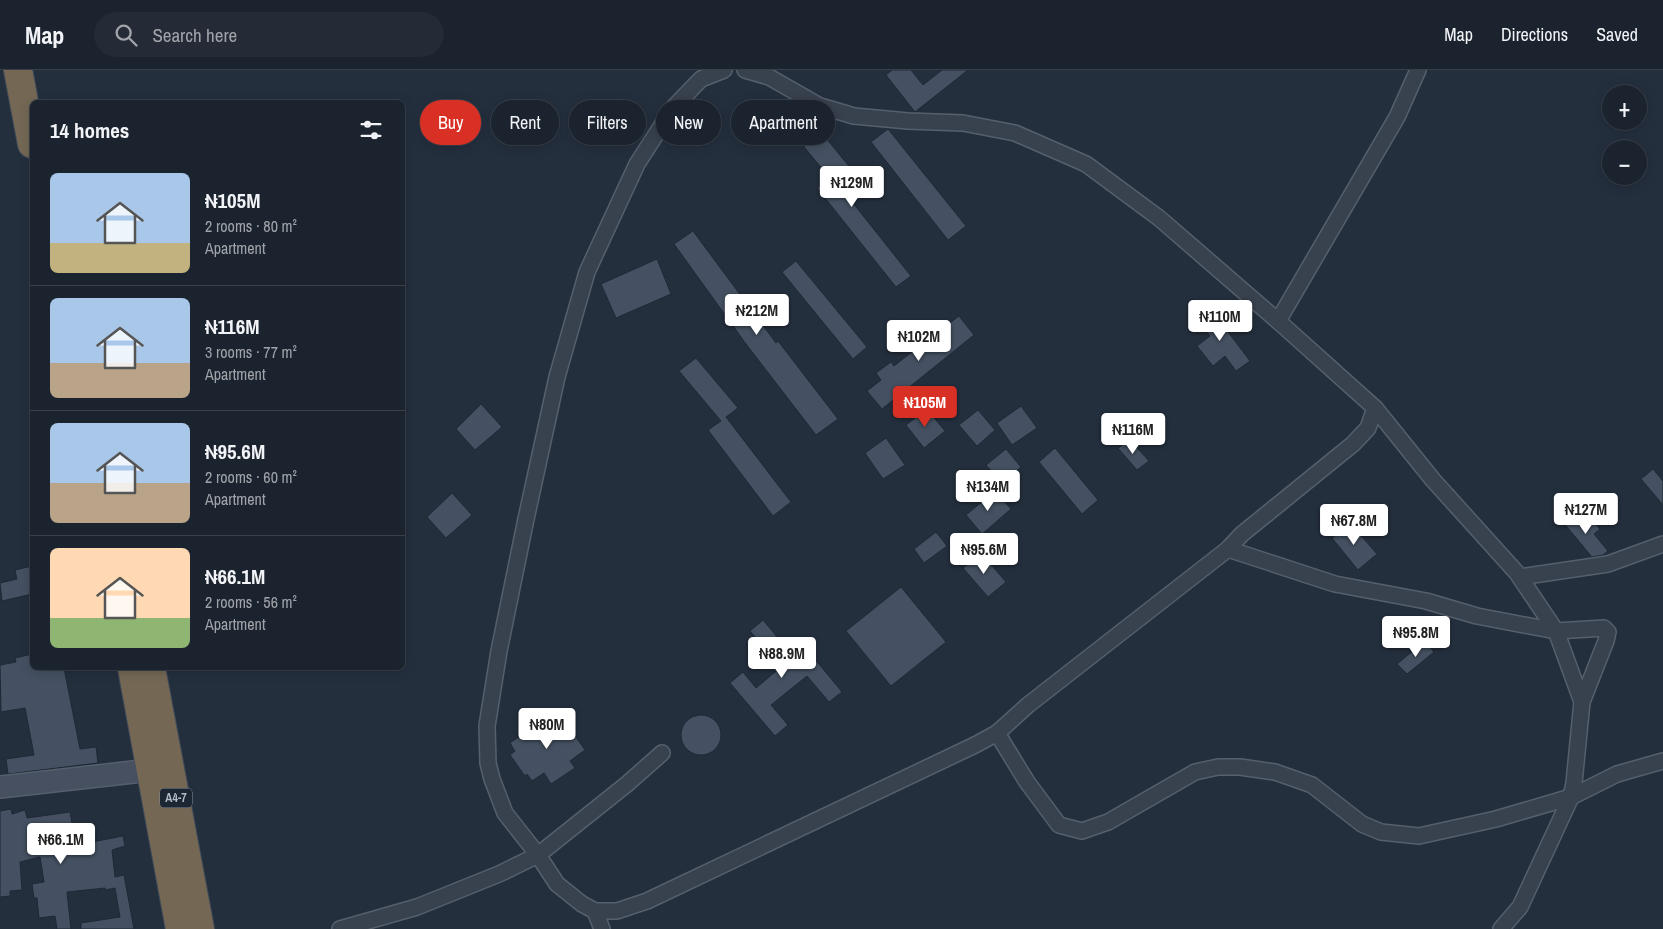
<!DOCTYPE html>
<html lang="en">
<head>
<meta charset="utf-8">
<style>
	body { margin:0; font-family:"Archivo Narrow",sans-serif; background:#242b36; color:#f1f3f6; height:100vh; display:flex; flex-direction:column; font-size:19px; white-space:nowrap }
	* { box-sizing:border-box; margin:0 }
	p { font-size:16px; color:#a0a4aa }
	.icon { flex:none; width:28px; height:28px; fill:none; stroke:currentColor; stroke-width:2; stroke-linecap:round; stroke-linejoin:round }
	.map { position:relative; flex:1; overflow:hidden }
	.panel { position:absolute; left:30px; top:30px; width:375px; height:570px; display:flex; flex-direction:column; background:#1b232e; border-radius:8px; box-shadow:0 2px 12px #0003,0 0 0 1px #39404a }
	.panel>* { flex:none }
	.guide { position:absolute; left:420px; top:30px; width:475px; height:45px; display:flex; gap:10px }
	.buttons { position:absolute; left:1602px; top:15px; display:grid; gap:10px }
	.buttons a { display:grid; place-items:center; width:45px; height:45px; border-radius:50%; background:#1b232e; box-shadow:0 2px 12px #0003,0 0 0 1px #39404a; font-size:25px }
	.price { position:absolute; translate:-50% -42px; padding:0 11px; border-radius:5px; background:#fff; color:#222; font-size:16px; line-height:32px; filter:drop-shadow(0 1px 2px #0008) }
	.price::after { content:''; position:absolute; left:50%; top:30px; width:15px; height:11px; margin-left:-8px; background:inherit; clip-path:polygon(0 0,100% 0,50% 100%) }
	.price.on { background:#d93025; color:#fff }
	ul { padding:0; list-style:none }
	li { display:flex; align-items:center; gap:15px; height:125px; padding:0 20px }
	li+li { border-top:1px solid #39404a }
	li span { display:grid; place-items:center; flex:none; width:140px; height:100px; border-radius:8px; color:#555 }
	li>.icon { margin-inline-start:auto }
	span .icon { width:60px; height:60px; fill:#fffc; stroke-width:1 }
	li b { font-size:21px }
	h2 { display:flex; justify-content:space-between; align-items:center; height:60px; padding:0 20px; font-size:21px }
	.tag { padding:0 18px; border-radius:22px; background:#1b232e; box-shadow:0 2px 12px #0003,0 0 0 1px #39404a; font-size:18px; line-height:45px }
	.tag.on { background:#d93025; color:#fff }
	header { display:flex; align-items:center; gap:30px; box-sizing:border-box; height:70px; padding:0 25px; background:#1b232e; border-bottom:1px solid #39404a }
	header strong { font-size:24px }
	nav { display:flex; gap:28px; margin-inline-start:auto; font-size:18px }
	.search { width:350px; height:45px; background:#242b36; display:flex; align-items:center; gap:12px; box-sizing:border-box; padding:0 18px; border-radius:28px; color:#a0a4aa; font-size:19px }
	.map>svg:first-child { display:block }
</style>
</head>
<body>
<header>
<strong>Map</strong>
<div class="search"><svg class="icon" aria-label="search" viewBox="0 0 24 24"><circle cx="10" cy="10" r="6"/><path d="M15 15l6 6"/></svg>Search here</div>
<nav><a>Map</a><a>Directions</a><a>Saved</a></nav>
</header>
<div class="map">
<svg width="1663" height="859" viewBox="0 0 1663 859">
	<rect width="100%" height="100%" fill="#242f3e"/>
	<!-- building -->
	<g fill="#455162" stroke="#1f2835">
		<polygon points="892,0 911,0 923,15 942,0 968,0 915,42 886,5"/>
		<polygon points="888,59 966,156 948,170 871,72"/>
		<polygon points="821,62 857,106 841,118 911,206 896,217 817,118 830,108 804,77"/>
		<polygon points="693,161 776,273 778,271 838,349 816,365 746,274 674,174"/>
		<polygon points="657,189 671,224 616,248 601,214"/>
		<polygon points="796,191 867,277 853,289 782,202"/>
		<polygon points="1210,238 1250,291 1236,301 1225,286 1213,296 1197,276 1210,266 1196,248"/>
		<polygon points="959,246 974,265 882,339 867,321 881,310 876,303 891,292 894,296 922,274 921,268 931,261 934,265"/>
		<polygon points="696,288 738,338 726,347 791,432 773,446 708,360 721,351 679,301"/>
		<polygon points="481,334 502,357 475,380 456,359"/>
		<polygon points="1021,336 1037,358 1012,375 997,353"/>
		<polygon points="927,339 945,361 924,378 906,355"/>
		<polygon points="978,340 995,360 977,376 959,355"/>
		<polygon points="886,368 905,395 883,409 865,383"/>
		<polygon points="1129,369 1149,391 1137,400 1118,378"/>
		<polygon points="1055,378 1098,430 1082,444 1039,392"/>
		<polygon points="1006,379 1021,397 1002,413 986,395"/>
		<polygon points="1653,399 1663,411 1663,435 1641,409"/>
		<polygon points="995,421 1011,439 982,464 966,445"/>
		<polygon points="452,423 472,445 446,468 427,447"/>
		<polygon points="1574,441 1586,456 1593,451 1600,459 1594,464 1608,481 1603,485 1592,487 1562,451"/>
		<polygon points="1350,453 1377,484 1358,500 1332,468"/>
		<polygon points="936,462 947,476 924,493 914,479"/>
		<polygon points="981,483 1006,512 988,527 963,498"/>
		<polygon points="32,496 32,524 2,531 0,513 17,509 15,500"/>
		<polygon points="901,517 946,572 891,616 846,561"/>
		<polygon points="763,550 794,587 805,577 842,622 829,632 807,606 771,635 788,655 775,666 730,613 743,602 756,618 781,597 750,561"/>
		<polygon points="1425,571 1434,582 1407,604 1397,594"/>
		<polygon points="32,584 32,598 64,598 80,679 96,677 98,693 8,704 6,689 34,685 25,638 1,642 0,595 16,592 15,588"/>
		<polygon points="555,642 564,656 567,654 585,680 570,691 575,698 551,714 544,703 532,711 527,704 525,706 510,685 515,681 510,673"/>
		<circle cx="701" cy="665" r="20"/>
		<polygon points="11,739 12,744 25,740 27,748 70,742 73,759 90,757 92,772 123,766 125,776 112,780 115,807 124,805 134,859 81,859 81,853 120,847 115,818 105,820 105,818 67,822 71,859 57,859 55,846 39,848 37,828 34,828 32,814 44,812 40,787 20,792 22,820 10,821 10,826 0,827 0,741"/>
	</g>
	<g fill="none" stroke-linecap="round" stroke-linejoin="round">
		<defs>
			<g id="street">
				<polyline points="724,0 701,9 673,38 637,94 587,202 557,307 526,449 499,581 487,656 488,693 492,709 505,743 538,785 557,814 582,834 595,841 617,841 647,831 975,675 997,663 1028,635 1228,479 1242,464 1353,374 1368,358 1375,338"/>
				<polyline points="745,0 769,7 820,36 854,46 908,51 963,53 1015,63 1086,94 1159,148 1278,251 1375,338 1433,410 1517,503 1556,561 1582,632 1574,713 1571,727 1520,837 1501,859"/>
				<polyline points="1278,251 1397,47 1418,0"/>
				<polyline points="1228,479 1335,514 1426,531 1477,546 1556,561 1604,558 1608,562 1606,571 1582,632"/>
				<polyline points="1520,507 1608,494 1663,474"/>
				<polyline points="997,663 1027,712 1059,755 1082,761 1108,752 1195,702 1218,697 1240,697 1275,702 1312,715 1362,754 1381,762 1419,766 1496,749 1571,727 1617,704 1663,691"/>
				<polyline points="595,841 602,859"/>
				<polyline points="340,859 417,837 499,804 538,785 627,714 662,683"/>
			</g>
			<polyline id="secondary" points="0,717 151,700"/>
			<g id="highway">
				<polyline points="18,0 32,74"/>
				<polyline points="132,598 180,859"/>
				<polyline points="151,598 200,859"/>
			</g>
		</defs>
		<!-- street casing -->
		<use href="#street" stroke="#565f6c" stroke-width="18"/>
		<!-- secondary casing -->
		<use href="#secondary" stroke="#565f6c" stroke-width="24"/>
		<!-- highway casing -->
		<use href="#highway" stroke="#434c59" stroke-width="30"/>
		<!-- street -->
		<use href="#street" stroke="#38414e" stroke-width="15"/>
		<!-- secondary -->
		<use href="#secondary" stroke="#465061" stroke-width="21"/>
		<!-- highway -->
		<use href="#highway" stroke="#746855" stroke-width="28"/>
	</g>
	<g text-anchor="middle" dominant-baseline="central" stroke-width="5" stroke-linejoin="round" paint-order="stroke">
		<!-- shield labels -->
		<rect fill="#1d2633" stroke="#878f9c" stroke-width="1" x="160" y="718.5" width="32" height="19" rx="4"/>
		<g font-size="12" font-weight="bold" fill="#b4bcc9">
			<text x="176" y="728">A4-7</text>
		</g>
	</g>
</svg>
<div class="buttons">
<a>+</a>
<a>−</a>
</div>
<b class="price" style="left:852px;top:138px">₦129M</b>
<b class="price" style="left:757px;top:266px">₦212M</b>
<b class="price" style="left:1220px;top:272px">₦110M</b>
<b class="price" style="left:919px;top:292px">₦102M</b>
<b class="price on" style="left:925px;top:358px">₦105M</b>
<b class="price" style="left:1133px;top:385px">₦116M</b>
<b class="price" style="left:988px;top:442px">₦134M</b>
<b class="price" style="left:1586px;top:465px">₦127M</b>
<b class="price" style="left:1354px;top:476px">₦67.8M</b>
<b class="price" style="left:984px;top:505px">₦95.6M</b>
<b class="price" style="left:1416px;top:588px">₦95.8M</b>
<b class="price" style="left:782px;top:609px">₦88.9M</b>
<b class="price" style="left:547px;top:680px">₦80M</b>
<b class="price" style="left:61px;top:795px">₦66.1M</b>
<div class="guide">
<a class="tag on">Buy</a>
<a class="tag">Rent</a>
<a class="tag">Filters</a>
<a class="tag">New</a>
<a class="tag">Apartment</a>
</div>
<section class="panel">
<h2>14 homes<svg class="icon" aria-label="filters" viewBox="0 0 24 24"><path d="M4 7h16M4 17h16"/><circle cx="9" cy="7" r="2"/><circle cx="15" cy="17" r="2"/></svg></h2>
<ul>
<li><span style="background:linear-gradient(#a9c7e8 70%,#c2b280 0)"><svg class="icon" aria-label="home" viewBox="0 0 24 24"><path d="M3 11l9-7 9 7M6 9v11h12V9"/></svg></span><div><b>₦105M</b><p>2 rooms · 80 m²</p><p>Apartment</p></div></li>
<li><span style="background:linear-gradient(#a9c7e8 65%,#b9a48a 0)"><svg class="icon" aria-label="home" viewBox="0 0 24 24"><path d="M3 11l9-7 9 7M6 9v11h12V9"/></svg></span><div><b>₦116M</b><p>3 rooms · 77 m²</p><p>Apartment</p></div></li>
<li><span style="background:linear-gradient(#a9c7e8 60%,#b9a48a 0)"><svg class="icon" aria-label="home" viewBox="0 0 24 24"><path d="M3 11l9-7 9 7M6 9v11h12V9"/></svg></span><div><b>₦95.6M</b><p>2 rooms · 60 m²</p><p>Apartment</p></div></li>
<li><span style="background:linear-gradient(#ffd9b3 70%,#8fb573 0)"><svg class="icon" aria-label="home" viewBox="0 0 24 24"><path d="M3 11l9-7 9 7M6 9v11h12V9"/></svg></span><div><b>₦66.1M</b><p>2 rooms · 56 m²</p><p>Apartment</p></div></li>
</ul>
</section>
</div>
</body>
</html>
